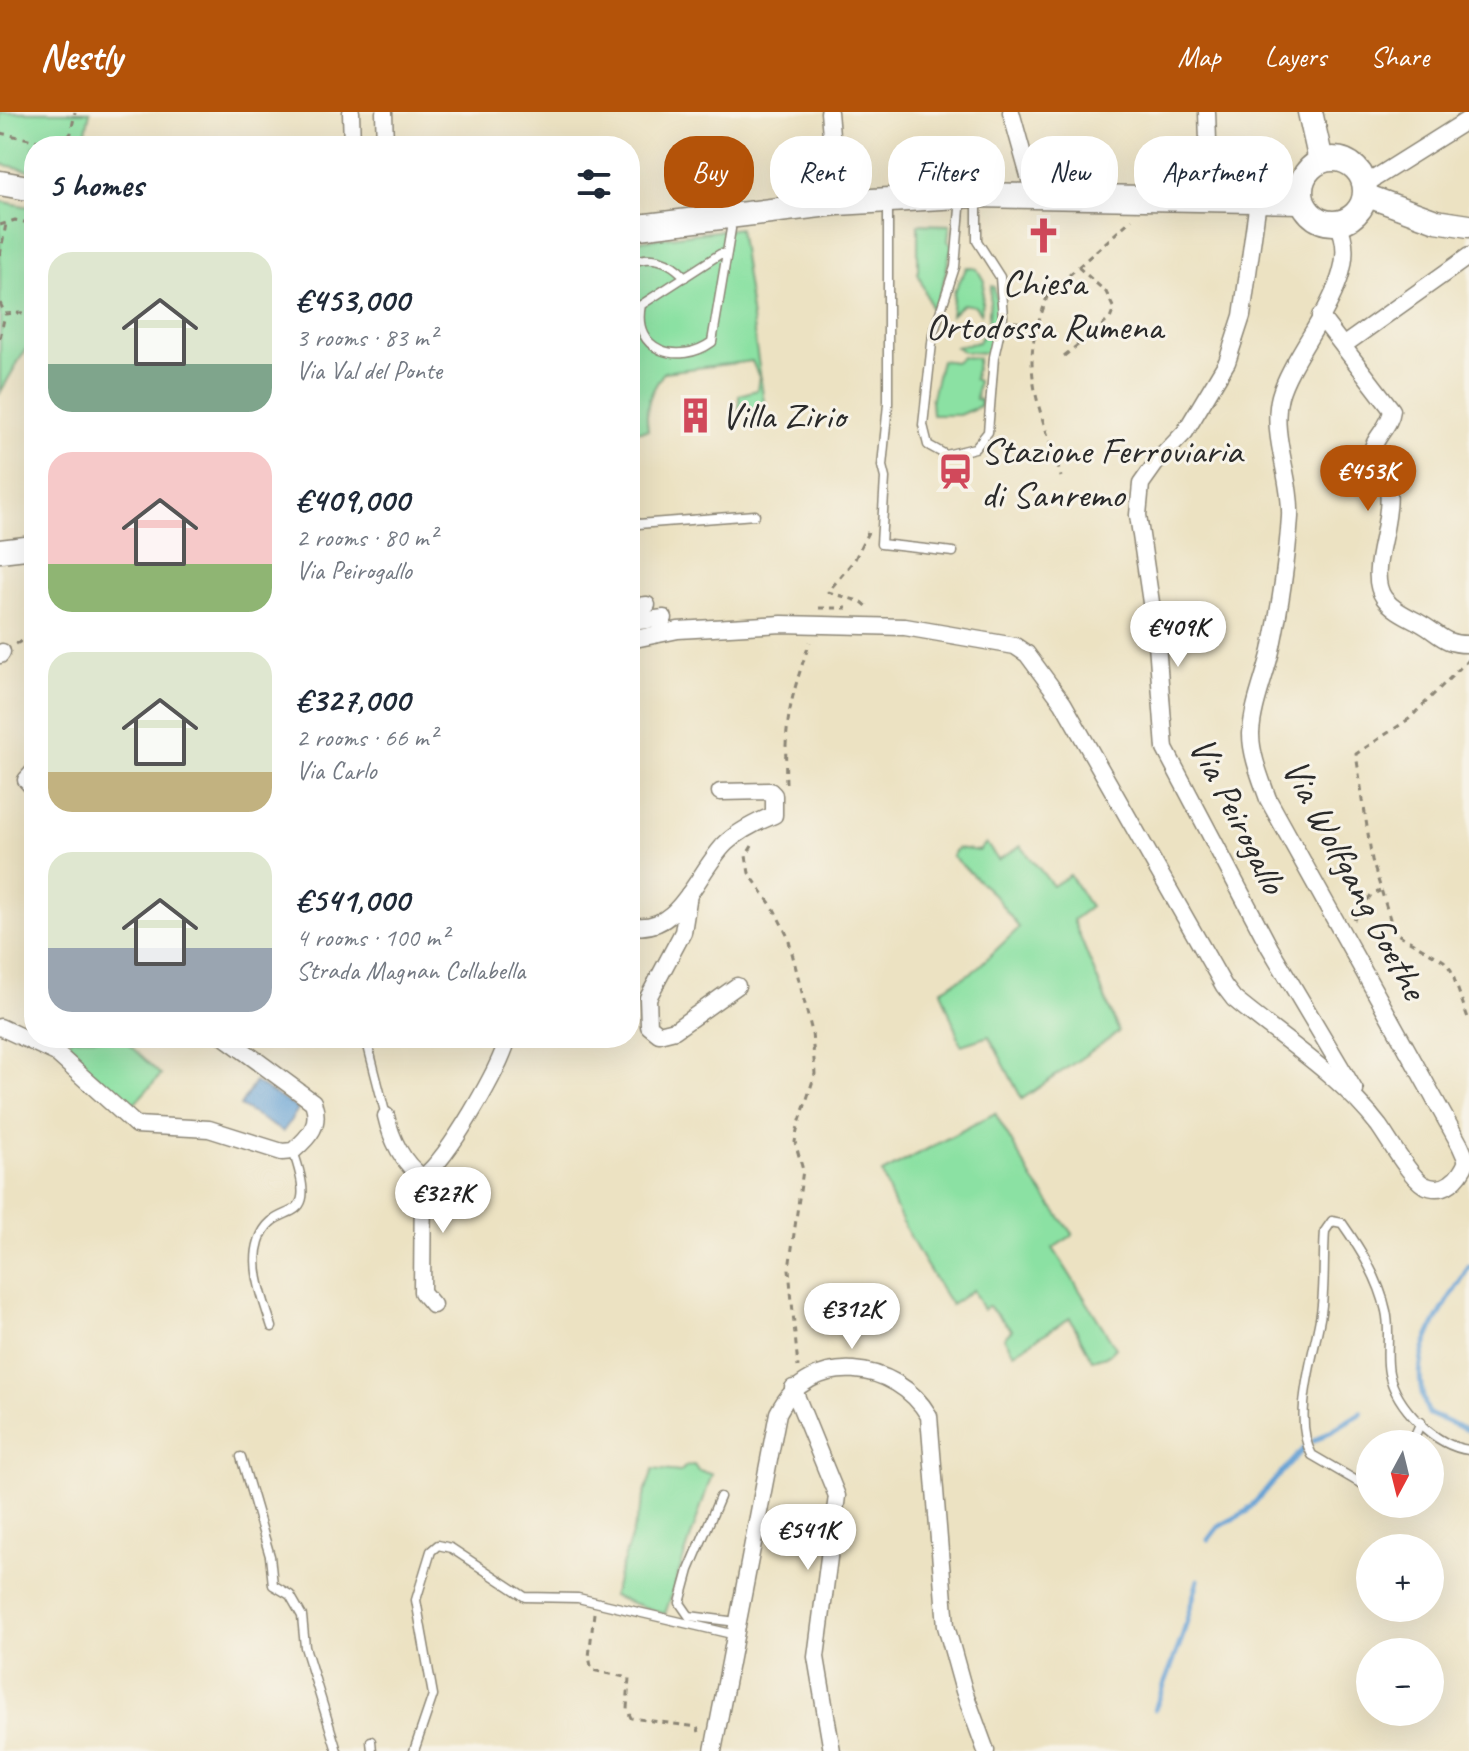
<!DOCTYPE html>
<html lang="en">
<head>
<meta charset="utf-8">
<style>
	body { margin:0; font-family:Caveat,sans-serif; background:#f6f6f7; color:#1f2937; height:100vh; display:flex; flex-direction:column; font-size:30px; white-space:nowrap }
	* { box-sizing:border-box; margin:0 }
	p { font-size:26px; color:#747a83 }
	.icon { flex:none; width:44px; height:44px; fill:none; stroke:currentColor; stroke-width:2; stroke-linecap:round; stroke-linejoin:round }
	.map { position:relative; flex:1; overflow:hidden }
	.panel { position:absolute; left:24px; top:24px; width:616px; height:912px; display:flex; flex-direction:column; background:#fff; border-radius:32px; box-shadow:0 8px 32px #0002 }
	.panel>* { flex:none }
	.banner { position:absolute; left:664px; top:24px; width:684px; height:72px; display:flex; gap:16px }
	.needle { width:52px; rotate:187deg }
	.tools { position:absolute; left:1356px; top:1318px; display:grid; gap:16px }
	.tools a { display:grid; place-items:center; width:88px; height:88px; border-radius:50%; background:#fff; box-shadow:0 8px 32px #0002; font-size:40px }
	.price { position:absolute; translate:-50% -68px; padding:0 18px; border-radius:28px; background:#fff; color:#222; font-size:26px; line-height:52px; filter:drop-shadow(0 2px 4px #0008) }
	.price::after { content:''; position:absolute; left:50%; top:48px; width:24px; height:18px; margin-left:-12px; background:inherit; clip-path:polygon(0 0,100% 0,50% 100%) }
	.price.active { background:#b45309; color:#fff }
	ul { padding:0; list-style:none }
	li { display:flex; align-items:center; gap:24px; height:200px; padding:0 24px }
	li span { display:grid; place-items:center; flex:none; width:224px; height:160px; border-radius:24px; color:#555 }
	li>.icon { margin-inline-start:auto }
	span .icon { width:96px; height:96px; fill:#fffc; stroke-width:1 }
	li b { font-size:34px }
	h2 { display:flex; justify-content:space-between; align-items:center; height:96px; padding:0 24px; font-size:34px }
	.pill { padding:0 28px; border-radius:32px; background:#fff; box-shadow:0 8px 32px #0002; font-size:28px; line-height:72px }
	.pill.active { background:#b45309; color:#fff }
	header { display:flex; align-items:center; gap:48px; box-sizing:border-box; height:112px; padding:0 40px; background:#b45309; color:#fff }
	header strong { font-size:38px }
	nav { display:flex; gap:44px; margin-inline-start:auto; font-size:28px }
	.map>svg:first-child { display:block }
</style>
</head>
<body>
<header>
<strong>Nestly</strong>
<nav><a>Map</a><a>Layers</a><a>Share</a></nav>
</header>
<div class="map">
<svg width="1469" height="1639" viewBox="0 0 1469 1639">
	<rect width="100%" height="100%" fill="#f7f3e8"/>
	<filter id="ink" filterUnits="userSpaceOnUse"><feTurbulence type="fractalNoise" baseFrequency=".0125" numOctaves="2"/><feDisplacementMap in="SourceGraphic" scale="16" xChannelSelector="R" yChannelSelector="G"/><feConvolveMatrix kernelMatrix="1 2 1 2 8 2 1 2 1" color-interpolation-filters="sRGB"/></filter>
	<filter id="wash" filterUnits="userSpaceOnUse"><feTurbulence type="fractalNoise" baseFrequency=".006" numOctaves="4" result="noise"/><feDisplacementMap in="SourceGraphic" scale="32" xChannelSelector="R" yChannelSelector="G"/><feGaussianBlur stdDeviation="1.8" result="paint"/><feColorMatrix in="noise" values="0 0 0 0 0 0 0 0 0 0 0 0 0 0 0 0 0 1.4 0 .05"/><feComposite in="paint" operator="in"/></filter>
	<g filter="url(#wash)">
		<rect width="100%" height="100%" fill="#ece2c2"/>
		<!-- green -->
		<g fill="#8be1a3" stroke="#5b8667" stroke-width="2">
			<polygon points="0,0 90,0 83,34 34,34 34,59 0,52"/>
			<polygon points="0,89 34,96 34,236 25,238 0,281"/>
			<polygon points="918,112 950,113 948,129 952,133 942,176 932,199 918,161"/>
			<path d="M739,116L765,297L739,299V283L757,278L759,265L752,249L664,260C650,281 644,292 648,318L630,320V130Z"/>
			<polygon points="967,155 977,157 984,169 981,202 975,194 963,192 951,203 954,180"/>
			<polygon points="991,174 994,175 999,199 989,241 964,240 956,235 978,230 988,215"/>
			<polygon points="962,245 978,246 974,267 978,269 976,287 981,288 980,294 959,303 932,303 931,289 941,248 955,250"/>
			<polygon points="986,731 998,748 1021,734 1053,774 1070,763 1090,795 1073,808 1119,920 1022,987 989,924 961,933 941,878 974,859 1019,816 995,784 952,744 957,736 979,739"/>
			<polygon points="72,926 122,926 161,963 130,996 64,934"/>
			<path d="M995,1001L1033,1068L1073,1123L1053,1136L1116,1236L1109,1243L1092,1248L1070,1206L1014,1241L1004,1226L1012,1218L988,1194L983,1198L973,1178L951,1193C924,1151 898,1109 882,1061Z"/>
			<polygon points="694,1353 698,1359 712,1362 665,1502 612,1484 653,1357 680,1360 686,1354"/>
		</g>
		<!-- water -->
		<polygon fill="#63a0d4" stroke="#476680" stroke-width="2" points="255,970 298,997 283,1020 240,994"/>
		<g fill="none" stroke-linecap="round" stroke-linejoin="round">
			<!-- stream -->
			<g stroke="#63a0d4" stroke-width="5">
				<path d="M1469,1154C1443,1201 1402,1243 1429,1302L1469,1319"/>
				<polyline points="1314,1329 1361,1301"/>
				<polyline points="1208,1428 1218,1415 1246,1400 1305,1335"/>
				<polyline points="1155,1597 1182,1526 1198,1468"/>
			</g>
		</g>
	</g>
	<g filter="url(#ink)">
		<g fill="none" stroke-linecap="round" stroke-linejoin="round">
			<defs>
				<g id="lane">
					<polyline points="961,85 955,155 933,222 923,313 928,333 946,343 975,336 988,320 994,245 1003,205 1000,165 977,129 977,84"/>
					<polyline points="888,89 888,292 882,354 885,366 881,432 953,440"/>
					<path d="M726,142H720L641,193C631,239 679,254 712,230L731,117L729,105"/>
					<path d="M630,151C651,142 670,148 685,165"/>
					<polyline points="630,404 638,412 755,403"/>
					<polyline points="366,926 386,1004"/>
					<path d="M272,1215C264,1189 250,1157 259,1129C274,1082 323,1124 293,1039"/>
					<polyline points="1412,1330 1421,1310"/>
					<polyline points="241,1345 270,1444 273,1473 290,1483 302,1504 305,1535 337,1639"/>
					<path d="M1360,1371L1312,1343C1291,1306 1315,1240 1321,1201C1325,1175 1323,1145 1325,1119L1332,1109L1342,1111C1361,1138 1379,1167 1386,1199C1391,1220 1385,1241 1389,1261C1396,1295 1435,1334 1469,1338"/>
					<polyline points="720,1385 689,1458 680,1491 689,1504 737,1510"/>
					<polyline points="371,1629 372,1639"/>
					<polyline points="414,1639 433,1583 416,1488 431,1439 438,1433 451,1436 525,1485 578,1486 736,1523"/>
				</g>
				<g id="street">
					<polyline points="351,0 352,34"/>
					<polyline points="384,0 385,34"/>
					<polyline points="829,0 837,91"/>
					<polyline points="1011,0 1034,82"/>
					<polyline points="1207,0 1210,87"/>
					<polyline points="1364,73 1469,7"/>
					<polyline points="1258,89 1242,204 1227,250 1185,320 1158,348 1141,372 1138,403 1157,531 1165,637 1270,836 1355,979"/>
					<path d="M1320,204L1392,298C1390,316 1373,325 1371,343C1415,386 1360,451 1384,486C1393,498 1407,504 1420,511C1440,522 1444,533 1469,532"/>
					<polyline points="1344,233 1469,144"/>
					<polyline points="630,495 647,493"/>
					<polyline points="630,510 664,506"/>
					<path d="M630,528L678,518L782,512L905,515L1015,534L1027,542L1063,591L1224,874L1234,887C1282,927 1341,964 1379,1014C1389,1028 1410,1065 1424,1073C1445,1083 1460,1066 1467,1049L1460,1033L1268,687C1261,667 1251,643 1251,622C1252,595 1265,565 1271,539C1280,495 1287,450 1290,405C1292,367 1270,322 1280,284C1294,234 1368,162 1337,111"/>
					<polyline points="0,543 2,540"/>
					<polyline points="34,659 26,668 34,677"/>
					<polyline points="689,782 683,820 648,886 649,914 659,922 675,918 737,874"/>
					<path d="M630,813C679,825 697,759 726,731C740,718 757,710 774,703V683L770,679L720,680"/>
					<path d="M0,915L56,941L136,1013L209,1017L282,1040L293,1039C310,1024 321,1013 313,990L226,926"/>
					<path d="M386,1004C391,1026 403,1053 423,1065C449,1045 499,958 508,926"/>
					<polyline points="423,1065 422,1180 433,1193"/>
					<polyline points="793,1276 837,1384 816,1545 832,1639"/>
					<path d="M713,1639L778,1301C809,1238 897,1248 929,1304L946,1514L964,1579L986,1639"/>
				</g>
				<g id="secondary">
					<polyline points="1365,83 1436,109 1469,114"/>
					<polyline points="0,439 34,435"/>
				</g>
				<g id="primary">
					<polyline points="1310,0 1321,49"/>
					<circle cx="1333" cy="79" r="32"/>
					<polyline points="0,71 34,77"/>
					<polyline points="630,116 837,91 977,83 1302,89"/>
				</g>
			</defs>
			<!-- lane casing -->
			<use href="#lane" stroke="#8c8676" stroke-width="11"/>
			<!-- street casing -->
			<use href="#street" stroke="#8c8676" stroke-width="19"/>
			<!-- secondary casing -->
			<use href="#secondary" stroke="#8c8676" stroke-width="25"/>
			<!-- primary casing -->
			<use href="#primary" stroke="#8c8676" stroke-width="27"/>
			<!-- path -->
			<g stroke="#8c8676" stroke-width="3" stroke-dasharray="6 6" stroke-linecap="butt">
				<polyline points="0,21 53,32 64,30 71,21 75,0"/>
				<polyline points="0,113 15,108 34,112"/>
				<polyline points="0,143 6,112"/>
				<polyline points="0,191 5,202 34,200"/>
				<polyline points="1014,210 1038,212 1048,182 1132,107"/>
				<path d="M1038,212C1020,265 1047,314 1061,365"/>
				<polyline points="0,226 5,202"/>
				<polyline points="1064,244 1110,207 1114,197 1106,180 1077,154"/>
				<polyline points="868,420 855,447 828,480 862,490 870,497"/>
				<polyline points="819,496 847,496"/>
				<polyline points="16,532 34,522"/>
				<polyline points="1469,547 1409,607 1356,642 1372,748 1394,820 1444,849 1451,858 1469,909"/>
				<path d="M786,671C784,611 790,586 810,530"/>
				<polyline points="752,734 746,744 749,761 774,797 788,825 812,920 815,962 797,1018 795,1030 803,1058 789,1157 798,1255"/>
				<polyline points="1354,808 1371,783 1380,779"/>
				<polyline points="594,1501 589,1545 592,1558 629,1566 627,1597 631,1606 697,1615 699,1620"/>
			</g>
			<!-- lane -->
			<use href="#lane" stroke="#fff" stroke-width="8"/>
			<!-- street -->
			<use href="#street" stroke="#fff" stroke-width="16"/>
			<!-- secondary -->
			<use href="#secondary" stroke="#fff" stroke-width="22"/>
			<!-- primary -->
			<use href="#primary" stroke="#fff" stroke-width="24"/>
		</g>
	</g>
	<!-- icons -->
	<defs>
		<symbol id="church-bare" viewBox="-9 -9 18 18"><path d="M-1.2-6h2.4v3.5h3.3v2.4h-3.3V6h-2.4V-.1h-3.3v-2.4h3.3Z" fill="#d1495b" stroke="#f7f3e8" stroke-width="2.5" paint-order="stroke"/></symbol>
		<symbol id="building-bare" viewBox="-9 -9 18 18"><path d="M-4-6H4V6H1V3H-1V6H-4ZM-2.5-4.3h1.7v1.8h-1.7ZM.8-4.3h1.7v1.8H.8ZM-2.5-1h1.7V.8h-1.7ZM.8-1h1.7V.8H.8Z" fill="#d1495b" stroke="#f7f3e8" stroke-width="2.5" paint-order="stroke"/></symbol>
		<symbol id="station-bare" viewBox="-9 -9 18 18"><path d="M-3-6H3Q5-6 5-4V2Q5 4 3 4L4.5 6H3L1.5 4h-3L-3 6H-4.5L-3 4Q-5 4-5 2V-4Q-5-6-3-6ZM-3.5-4v3h7v-3ZM-3.5 1v1.5H-2V1ZM2 1v1.5H3.5V1Z" fill="#d1495b" stroke="#f7f3e8" stroke-width="2.5" paint-order="stroke"/></symbol>
	</defs>
	<g fill-rule="evenodd">
		<use href="#church-bare" x="1018" y="98" width="51" height="51"/>
		<use href="#building-bare" x="670" y="278" width="51" height="51"/>
		<use href="#station-bare" x="930" y="334" width="51" height="51"/>
	</g>
	<g text-anchor="middle" dominant-baseline="central" stroke-width="6" stroke-linejoin="round" paint-order="stroke">
		<!-- poi labels -->
		<g font-size="38" fill="#2b2b2b" stroke="#f7f3e8" text-anchor="start">
			<text x="1044" y="170" text-anchor="middle">Chiesa<tspan x="1044" dy="44">Ortodossa Rumena</tspan></text>
			<text x="721" y="303">Villa Zirio</text>
			<text x="981" y="338">Stazione Ferroviaria<tspan x="981" dy="44">di Sanremo</tspan></text>
		</g>
		<!-- street labels -->
		<g font-size="38" fill="#2b2b2b" stroke="#f7f3e8">
			<text transform="translate(1238 703) rotate(63)">Via Peirogallo</text>
			<text transform="translate(1355 767) rotate(62)">Via Wolfgang Goethe</text>
		</g>
	</g>
</svg>
<div class="tools">
<a><svg class="needle" viewBox="-14 -14 28 28"><path d="M0-13l5 13h-10z" fill="#e53935"/><path d="M0 13l5-13h-10z" fill="#747a83"/></svg></a>
<a>+</a>
<a>−</a>
</div>
<b class="price active" style="left:1368px;top:401px">€453K</b>
<b class="price" style="left:1178px;top:557px">€409K</b>
<b class="price" style="left:443px;top:1123px">€327K</b>
<b class="price" style="left:852px;top:1239px">€312K</b>
<b class="price" style="left:808px;top:1460px">€541K</b>
<div class="banner">
<a class="pill active">Buy</a>
<a class="pill">Rent</a>
<a class="pill">Filters</a>
<a class="pill">New</a>
<a class="pill">Apartment</a>
</div>
<section class="panel">
<h2>5 homes<svg class="icon" aria-label="filters" viewBox="0 0 24 24"><path d="M4 7h16M4 17h16"/><circle cx="9" cy="7" r="2"/><circle cx="15" cy="17" r="2"/></svg></h2>
<ul>
<li><span style="background:linear-gradient(#dfe7d0 70%,#7fa58c 0)"><svg class="icon" aria-label="home" viewBox="0 0 24 24"><path d="M3 11l9-7 9 7M6 9v11h12V9"/></svg></span><div><b>€453,000</b><p>3 rooms · 83 m²</p><p>Via Val del Ponte</p></div></li>
<li><span style="background:linear-gradient(#f6c9c9 70%,#8fb573 0)"><svg class="icon" aria-label="home" viewBox="0 0 24 24"><path d="M3 11l9-7 9 7M6 9v11h12V9"/></svg></span><div><b>€409,000</b><p>2 rooms · 80 m²</p><p>Via Peirogallo</p></div></li>
<li><span style="background:linear-gradient(#dfe7d0 75%,#c2b280 0)"><svg class="icon" aria-label="home" viewBox="0 0 24 24"><path d="M3 11l9-7 9 7M6 9v11h12V9"/></svg></span><div><b>€327,000</b><p>2 rooms · 66 m²</p><p>Via Carlo</p></div></li>
<li><span style="background:linear-gradient(#dfe7d0 60%,#9aa5b1 0)"><svg class="icon" aria-label="home" viewBox="0 0 24 24"><path d="M3 11l9-7 9 7M6 9v11h12V9"/></svg></span><div><b>€541,000</b><p>4 rooms · 100 m²</p><p>Strada Magnan Collabella</p></div></li>
</ul>
</section>
</div>
</body>
</html>
